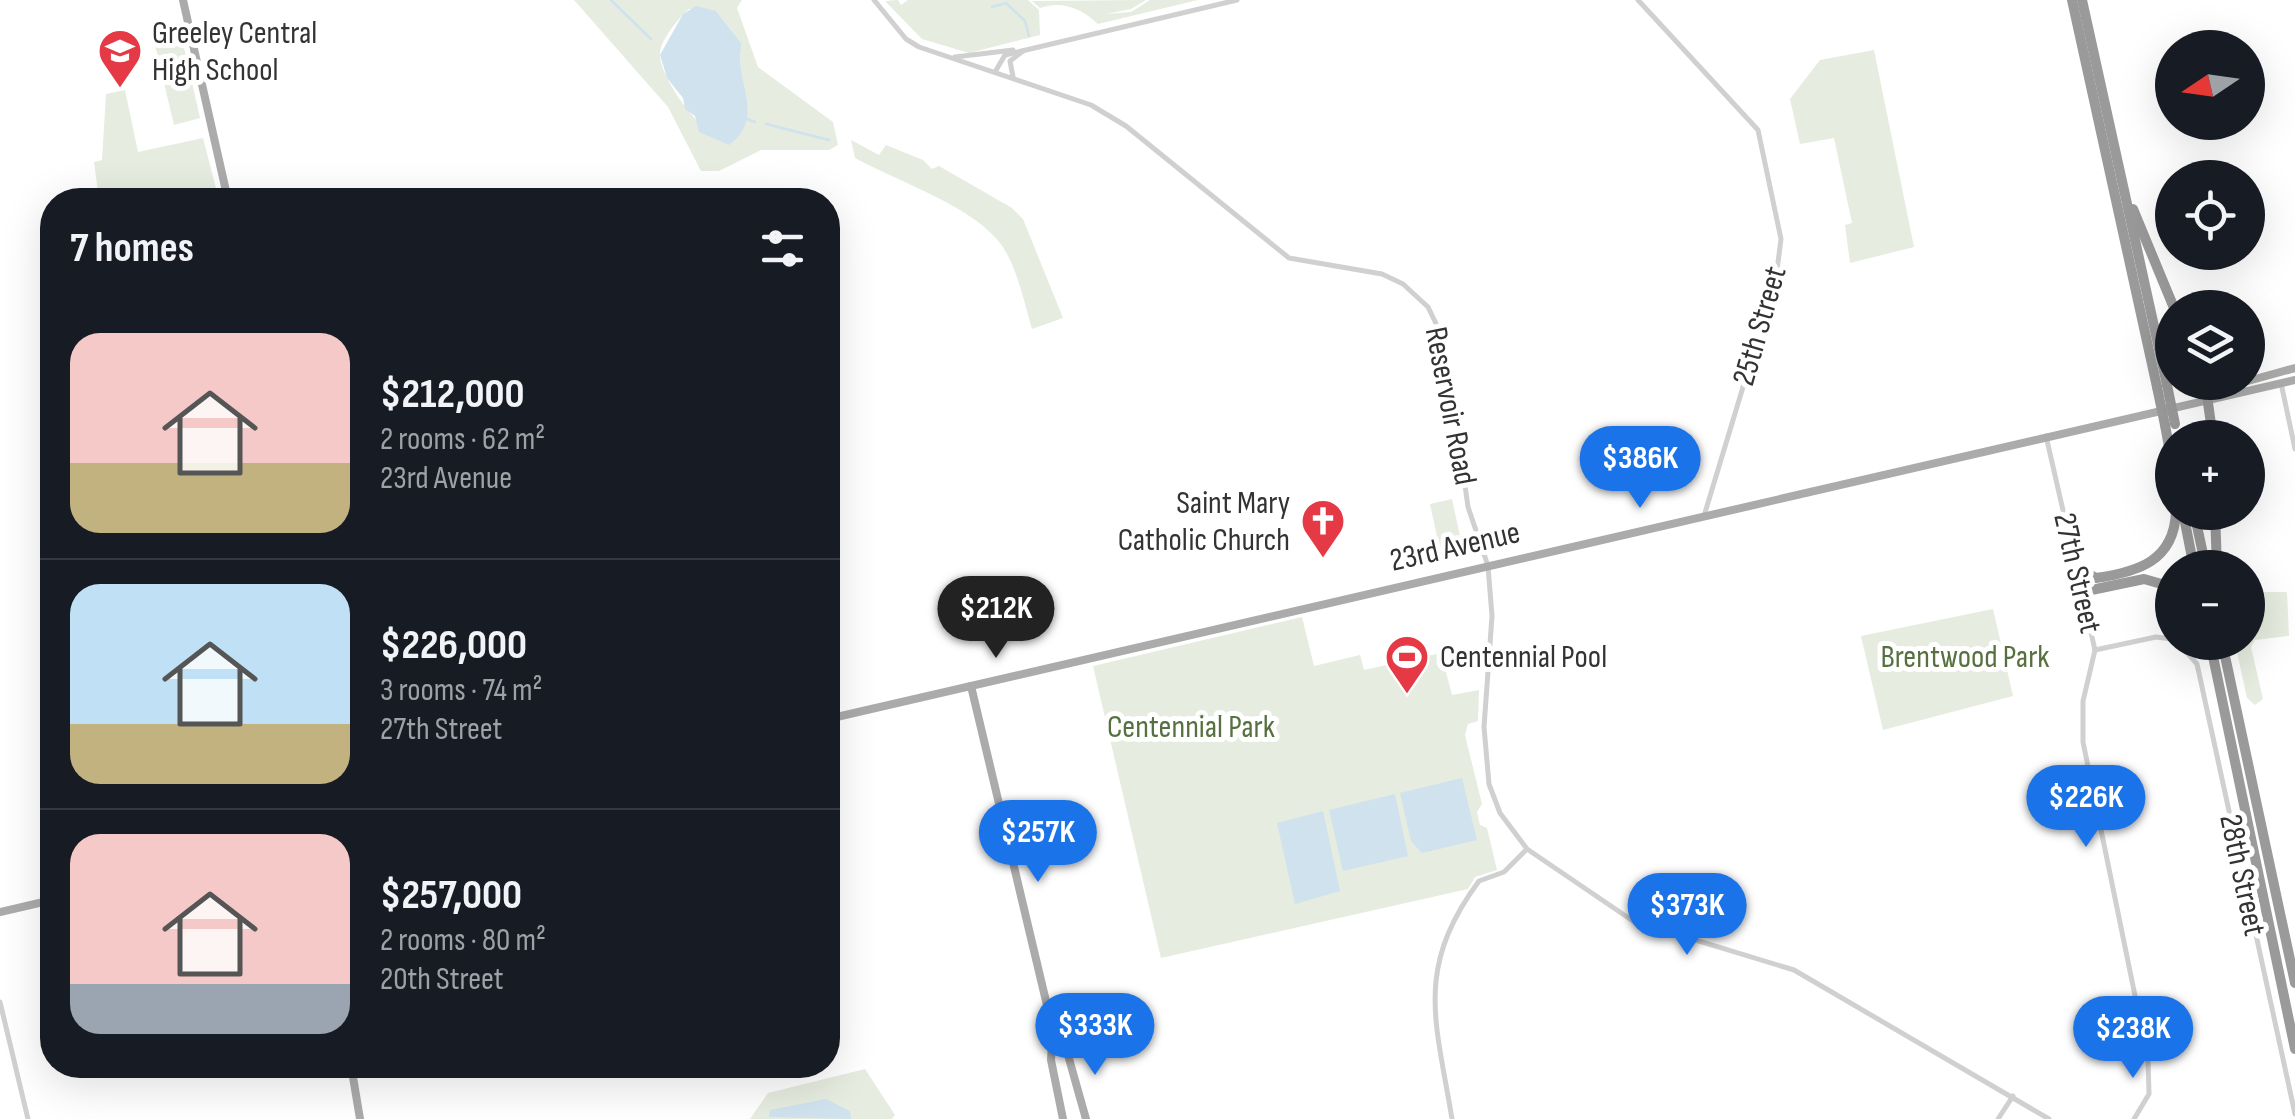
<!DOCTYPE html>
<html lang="en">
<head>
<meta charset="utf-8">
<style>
	body { margin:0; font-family:"Sofia Sans Condensed",sans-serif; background:#242831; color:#f1f3f6; height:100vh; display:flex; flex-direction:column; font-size:38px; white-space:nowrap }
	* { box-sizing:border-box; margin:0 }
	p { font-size:32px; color:#9ea1a6 }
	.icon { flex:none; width:55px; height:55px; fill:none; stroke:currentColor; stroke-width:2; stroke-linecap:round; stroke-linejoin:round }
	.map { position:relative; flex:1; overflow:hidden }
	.details { position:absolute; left:40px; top:188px; width:800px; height:890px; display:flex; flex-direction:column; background:#171b24; border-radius:40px; box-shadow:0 10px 40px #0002 }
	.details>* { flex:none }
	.needle { width:65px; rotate:257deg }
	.tools { position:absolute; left:2155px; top:30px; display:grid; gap:20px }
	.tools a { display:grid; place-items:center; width:110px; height:110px; border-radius:50%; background:#171b24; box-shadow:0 10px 40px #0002; font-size:50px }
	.price { position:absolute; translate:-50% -85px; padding:0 22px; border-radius:35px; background:#1a73e8; color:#fff; font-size:32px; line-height:65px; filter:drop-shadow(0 2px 5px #0008) }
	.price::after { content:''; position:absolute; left:50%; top:60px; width:30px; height:22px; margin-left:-15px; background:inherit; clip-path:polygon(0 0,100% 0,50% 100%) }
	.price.on { background:#222; color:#fff }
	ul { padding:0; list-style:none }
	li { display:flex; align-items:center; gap:30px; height:250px; padding:0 30px }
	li+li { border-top:2px solid #363941 }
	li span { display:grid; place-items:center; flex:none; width:280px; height:200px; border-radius:30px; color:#555 }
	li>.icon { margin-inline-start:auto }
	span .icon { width:120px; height:120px; fill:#fffc; stroke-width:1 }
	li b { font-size:42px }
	h2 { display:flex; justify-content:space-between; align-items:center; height:120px; padding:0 30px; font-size:42px }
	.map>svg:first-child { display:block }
</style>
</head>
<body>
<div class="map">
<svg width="2295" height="1119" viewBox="0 0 2295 1119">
	<rect width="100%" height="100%" fill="#fff"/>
	<!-- green -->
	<g fill="#e6ecdf" fill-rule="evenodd">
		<path d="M574,0H742L737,8L758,67L833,122L838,145L829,150H761L719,171H701L668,107ZM689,9L716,11L742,44C732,78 769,118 725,142C703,136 659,78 660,54C660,40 679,18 689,9Z"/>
		<polygon points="898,0 901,5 908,0 1028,0 1039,10 1040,35 969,53 922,39 885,1"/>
		<path d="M1146,0L1131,9L1106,14L1131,12L1150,0H1198L1098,24C1082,9 1062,0 1040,8L1032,1Z"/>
		<polygon points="182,39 200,118 174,125 155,45"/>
		<polygon points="1874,50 1914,247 1850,263 1845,225 1852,223 1834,138 1800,144 1790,99 1820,60"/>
		<polygon points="125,90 138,152 203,138 219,200 99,200 94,162 102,160 106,94"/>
		<path d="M851,140L879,155L886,145L923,160L932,169L939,166L1012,208L1023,219L1063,318L1032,329C1024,302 1018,271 1003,247C975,206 898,182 855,158Z"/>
		<polygon points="1452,499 1463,550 1441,555 1430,504"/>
		<polygon points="2248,592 2287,592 2289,636 2255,640 2251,647 2263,699 2255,705 2247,698 2235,643 2248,642"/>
		<polygon points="1993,609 2013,696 1883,730 1861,636"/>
		<polygon points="1302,617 1314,666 1360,655 1364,670 1441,653 1452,695 1479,690 1478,721 1468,724 1465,735 1482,804 1477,812 1480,825 1487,828 1497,870 1475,877 1468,889 1161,958 1093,666"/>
		<polygon points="865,1069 895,1115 892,1119 750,1119 768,1093"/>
	</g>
	<!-- water -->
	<g fill="#cfe2ee">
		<path d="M696,6L716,11L742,44C732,78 768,116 729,145L699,132L695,116L685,109L683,98L667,78L660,55L683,14Z"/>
		<polygon points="1462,778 1477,840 1422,853 1411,841 1400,793"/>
		<polygon points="1395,794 1408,856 1343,871 1329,810"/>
		<polygon points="1323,811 1340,891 1295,904 1277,823"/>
		<polygon points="826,1099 850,1111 851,1119 769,1117 770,1110"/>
	</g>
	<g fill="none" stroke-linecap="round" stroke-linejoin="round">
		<!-- stream -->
		<g stroke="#cfe2ee" stroke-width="2.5">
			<polyline points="611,0 651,39"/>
			<polyline points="992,7 1006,3 1025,21 1029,36"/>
			<polyline points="747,119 755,122"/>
			<polyline points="766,124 829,140"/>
		</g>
		<!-- minor -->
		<g stroke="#d0d0d0" stroke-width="5">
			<polyline points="874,0 906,39 919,47 1091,105 1126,126 1289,258 1382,274 1403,284 1428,307 1445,342 1468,507 1488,566 1492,616 1484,727 1489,784 1500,813 1527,849 1633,921 1794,970 2049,1119"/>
			<polyline points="1638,0 1758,130 1781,239 1776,278 1704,516"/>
			<polyline points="955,57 1013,50"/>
			<polyline points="995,72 1005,55 1237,0"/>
			<polyline points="1013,77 1010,61 1023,51"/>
			<polyline points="2281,383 2295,449"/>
			<polyline points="2046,436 2095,650 2083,701 2083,742 2148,1059 2149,1094 2134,1119"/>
			<polyline points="2178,642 2197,664 2295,1114"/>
			<polyline points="2095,650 2156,637 2172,639"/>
			<polyline points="0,1002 28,1119"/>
			<path d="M1452,1119C1436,1021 1414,969 1479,881L1504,872L1527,849"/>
			<polyline points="1998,1119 2013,1096"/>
		</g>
		<!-- major -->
		<g stroke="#ababab" stroke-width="8">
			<polyline points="183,0 228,200"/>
			<polyline points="2248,381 2295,368"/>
			<polyline points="2210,397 2214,390 2241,382"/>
			<polyline points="971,686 1050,1018 1066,1048 1086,1119"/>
			<polyline points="828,719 2295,380"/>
			<polyline points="0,912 52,900"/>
			<polyline points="1053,1026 1051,1060 1063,1119"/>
			<polyline points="351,1065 360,1119"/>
		</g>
		<!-- highway -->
		<g stroke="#9a9a9a" stroke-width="10">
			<polyline points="2072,0 2157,387"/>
			<polyline points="2082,0 2167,385"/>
			<polyline points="2133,209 2174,308"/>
			<polyline points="2205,382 2213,438"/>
			<polyline points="2165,425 2172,463"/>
			<polyline points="2183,512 2194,568"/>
			<polyline points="2194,512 2206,568"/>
			<polyline points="2215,512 2217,568"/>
			<path d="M2075,566L2096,578C2138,572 2174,561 2176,512"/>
			<polyline points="2082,592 2144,579 2172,587"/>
			<polyline points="2210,642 2295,1049"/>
			<polyline points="2222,642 2295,983"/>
		</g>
		<!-- highway-bridge -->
		<g stroke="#9a9a9a" stroke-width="10">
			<polyline points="2167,385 2175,424"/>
			<polyline points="2157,387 2165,425"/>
		</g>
	</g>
	<!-- icons -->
	<defs>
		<symbol id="school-pin" viewBox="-11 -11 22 30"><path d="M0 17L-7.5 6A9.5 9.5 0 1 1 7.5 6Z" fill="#e63946" stroke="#fff"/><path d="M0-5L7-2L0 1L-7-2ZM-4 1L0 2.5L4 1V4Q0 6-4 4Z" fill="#fff"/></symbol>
		<symbol id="church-pin" viewBox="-11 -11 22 30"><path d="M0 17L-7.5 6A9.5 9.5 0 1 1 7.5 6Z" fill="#e63946" stroke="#fff"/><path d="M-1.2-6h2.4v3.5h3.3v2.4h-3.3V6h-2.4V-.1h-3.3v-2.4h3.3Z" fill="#fff"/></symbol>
		<symbol id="stadium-pin" viewBox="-11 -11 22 30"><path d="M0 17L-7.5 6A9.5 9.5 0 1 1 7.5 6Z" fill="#e63946" stroke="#fff"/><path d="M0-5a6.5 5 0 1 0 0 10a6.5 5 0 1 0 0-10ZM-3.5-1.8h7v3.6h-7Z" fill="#fff"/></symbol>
	</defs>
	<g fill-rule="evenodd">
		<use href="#school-pin" x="95" y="26" width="50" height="68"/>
		<use href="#church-pin" x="1298" y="496" width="50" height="68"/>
		<use href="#stadium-pin" x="1382" y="632" width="50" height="68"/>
	</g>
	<g text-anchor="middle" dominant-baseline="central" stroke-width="10" stroke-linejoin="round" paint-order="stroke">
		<!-- poi labels -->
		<g font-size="32" fill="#333" stroke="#fff" text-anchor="start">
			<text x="152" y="33">Greeley Central<tspan x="152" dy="37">High School</tspan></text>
			<text x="1290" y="503" text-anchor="end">Saint Mary<tspan x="1290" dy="37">Catholic Church</tspan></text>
			<text x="1440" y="657">Centennial Pool</text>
		</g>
		<!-- street labels -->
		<g font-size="32" fill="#333" stroke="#fff">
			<text transform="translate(1760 326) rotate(-74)">25th Street</text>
			<text transform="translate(1450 406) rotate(79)">Reservoir Road</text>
			<text transform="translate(1455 547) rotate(-13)">23rd Avenue</text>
			<text transform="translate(2077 573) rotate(77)">27th Street</text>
			<text transform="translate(2242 875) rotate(78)">28th Street</text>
		</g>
		<!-- park labels -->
		<g font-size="32" fill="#56703f" stroke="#fff">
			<text x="1965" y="657">Brentwood Park</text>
			<text x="1191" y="727">Centennial Park</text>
		</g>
	</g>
</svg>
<div class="tools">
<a><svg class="needle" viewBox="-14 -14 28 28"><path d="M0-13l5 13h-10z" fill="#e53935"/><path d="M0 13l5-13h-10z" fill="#9ea1a6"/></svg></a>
<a><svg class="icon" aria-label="locate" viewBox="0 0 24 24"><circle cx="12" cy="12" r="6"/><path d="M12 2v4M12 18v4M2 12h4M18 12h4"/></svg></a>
<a><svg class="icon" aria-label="layers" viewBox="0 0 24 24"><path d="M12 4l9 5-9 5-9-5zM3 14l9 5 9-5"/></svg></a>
<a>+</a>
<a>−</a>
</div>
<b class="price" style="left:1640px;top:511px">$386K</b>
<b class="price on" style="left:996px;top:661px">$212K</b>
<b class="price" style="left:2086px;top:850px">$226K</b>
<b class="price" style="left:1038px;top:885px">$257K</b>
<b class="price" style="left:1687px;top:958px">$373K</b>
<b class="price" style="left:1095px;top:1078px">$333K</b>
<b class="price" style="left:2133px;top:1081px">$238K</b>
<section class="details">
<h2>7 homes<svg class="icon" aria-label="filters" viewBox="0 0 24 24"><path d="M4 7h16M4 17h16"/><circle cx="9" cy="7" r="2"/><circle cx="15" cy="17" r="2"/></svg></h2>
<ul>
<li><span style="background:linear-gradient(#f6c9c9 65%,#c2b280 0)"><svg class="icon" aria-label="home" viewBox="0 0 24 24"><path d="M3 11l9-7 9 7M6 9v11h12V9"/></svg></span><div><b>$212,000</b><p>2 rooms · 62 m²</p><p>23rd Avenue</p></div></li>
<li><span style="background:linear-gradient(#bfe0f5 70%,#c2b280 0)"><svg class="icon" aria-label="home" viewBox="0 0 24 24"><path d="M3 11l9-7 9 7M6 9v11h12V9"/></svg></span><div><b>$226,000</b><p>3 rooms · 74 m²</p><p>27th Street</p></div></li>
<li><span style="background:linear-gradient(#f6c9c9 75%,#9aa5b1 0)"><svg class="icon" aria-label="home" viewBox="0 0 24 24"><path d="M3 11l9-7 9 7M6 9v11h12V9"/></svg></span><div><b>$257,000</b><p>2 rooms · 80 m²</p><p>20th Street</p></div></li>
</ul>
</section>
</div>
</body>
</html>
